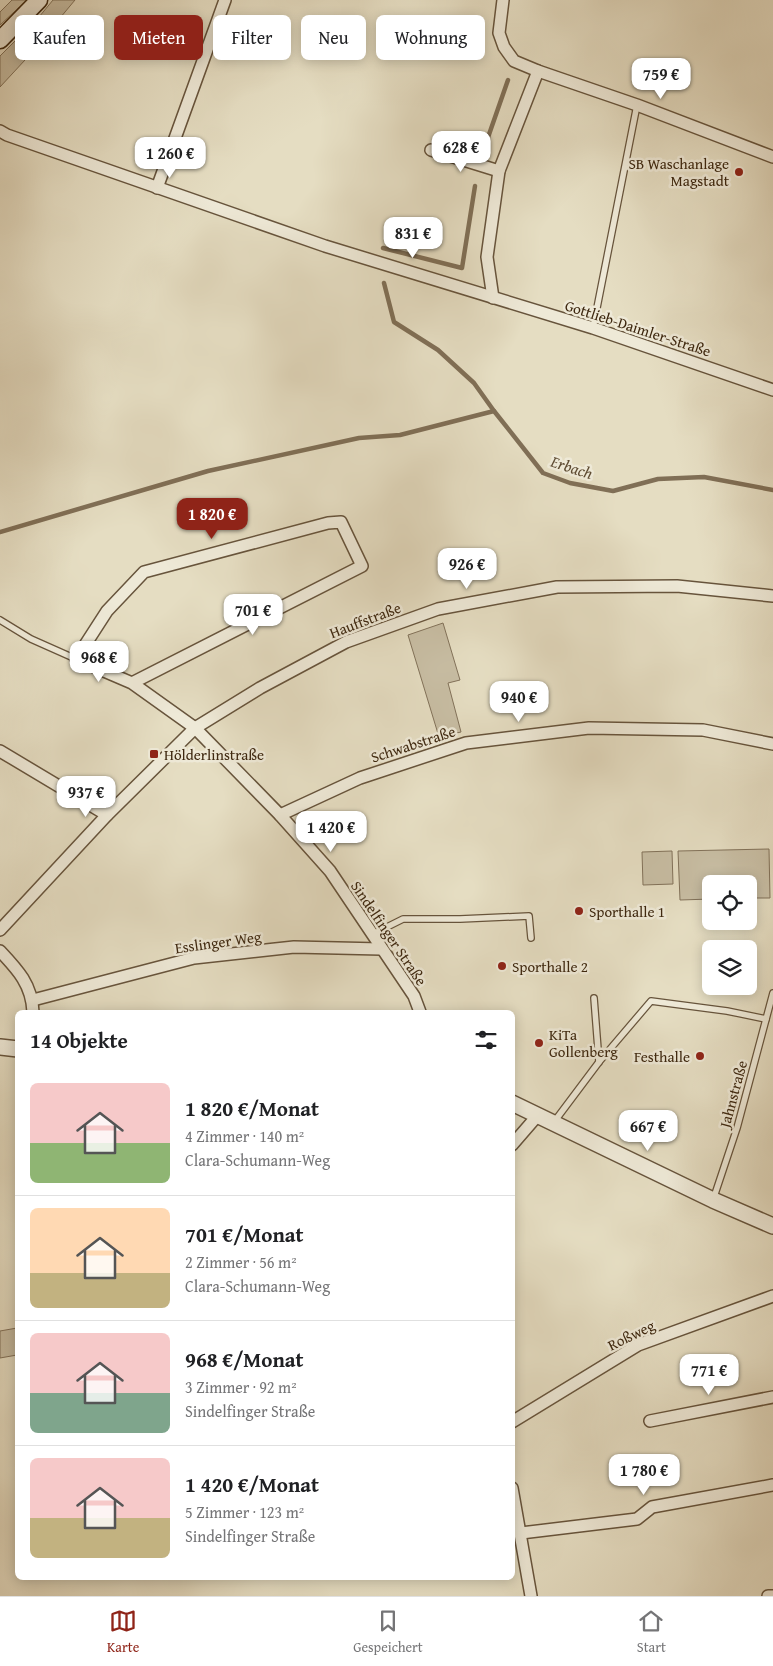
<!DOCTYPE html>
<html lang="de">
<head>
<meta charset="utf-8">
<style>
	body { margin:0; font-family:"Gentium Book Plus",serif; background:#f6f6f6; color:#202124; height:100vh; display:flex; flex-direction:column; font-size:19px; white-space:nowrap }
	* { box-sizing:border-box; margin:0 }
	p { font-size:16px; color:#757577 }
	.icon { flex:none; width:28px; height:28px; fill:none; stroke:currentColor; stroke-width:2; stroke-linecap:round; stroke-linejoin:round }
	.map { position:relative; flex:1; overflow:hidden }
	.drawer { position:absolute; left:15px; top:1010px; width:500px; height:570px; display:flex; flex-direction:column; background:#fff; border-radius:8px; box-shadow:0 2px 12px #0003 }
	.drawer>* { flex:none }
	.hud { position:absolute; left:15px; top:15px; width:500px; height:45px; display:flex; gap:10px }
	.buttons { position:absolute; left:702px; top:875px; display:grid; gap:10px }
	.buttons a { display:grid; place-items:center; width:55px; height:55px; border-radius:8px; background:#fff; box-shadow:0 2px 12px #0003; font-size:25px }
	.price { position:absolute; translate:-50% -42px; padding:0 11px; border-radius:10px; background:#fff; color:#222; font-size:16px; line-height:32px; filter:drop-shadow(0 1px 2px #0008) }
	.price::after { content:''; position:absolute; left:50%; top:30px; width:15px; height:11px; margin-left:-8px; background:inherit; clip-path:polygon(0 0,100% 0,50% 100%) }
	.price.current { background:#8f2418; color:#fff }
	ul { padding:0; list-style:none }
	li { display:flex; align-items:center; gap:15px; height:125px; padding:0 15px }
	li+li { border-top:1px solid #e0e0e0 }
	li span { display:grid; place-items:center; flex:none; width:140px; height:100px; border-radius:8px; color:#555 }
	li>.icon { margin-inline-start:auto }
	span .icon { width:60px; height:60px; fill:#fffc; stroke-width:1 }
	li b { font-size:21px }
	h2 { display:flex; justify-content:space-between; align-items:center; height:60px; padding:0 15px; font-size:21px }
	.pill { padding:0 18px; border-radius:8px; background:#fff; box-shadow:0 2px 12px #0003; font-size:18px; line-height:45px }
	.pill.current { background:#8f2418; color:#fff }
	.tabs { display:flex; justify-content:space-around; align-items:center; height:70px; border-top:1px solid #e0e0e0; background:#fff; font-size:14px; color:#757577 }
	.tabs a { display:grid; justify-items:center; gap:2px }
	.tabs .current { color:#8f2418 }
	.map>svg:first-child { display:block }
</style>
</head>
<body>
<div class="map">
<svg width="773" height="1596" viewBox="0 0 773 1596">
	<rect width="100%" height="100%" fill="#e5ddc2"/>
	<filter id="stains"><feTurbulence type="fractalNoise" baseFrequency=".004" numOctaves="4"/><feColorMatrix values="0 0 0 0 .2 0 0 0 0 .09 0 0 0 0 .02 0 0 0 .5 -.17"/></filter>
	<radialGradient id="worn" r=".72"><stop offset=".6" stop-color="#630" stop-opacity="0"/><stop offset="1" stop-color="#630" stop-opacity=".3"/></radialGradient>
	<!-- green -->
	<g fill="#c8bea4" stroke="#82725a">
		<polygon points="12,0 27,0 0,25 0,12"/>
		<polygon points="53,0 75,0 25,60 0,87 0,56 39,17"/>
		<polygon points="443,623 460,680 448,683 461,732 439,737 408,635"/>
		<polygon points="769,849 770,898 749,898 749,884 711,884 711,899 680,900 678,851"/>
		<polygon points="672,851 673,884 643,885 642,852"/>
		<polygon points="17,1328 17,1355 0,1358 0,1331"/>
	</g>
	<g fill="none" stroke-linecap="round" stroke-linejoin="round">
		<!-- stream -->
		<g stroke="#806f56" stroke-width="4.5">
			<polyline points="485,146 508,80"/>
			<polyline points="383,248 462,268 475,186"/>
			<polyline points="384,283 394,322 438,350 474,383 494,411 543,473 570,483 613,491 658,479 704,477 773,490"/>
			<polyline points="0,532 208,471 359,438 400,435 494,411"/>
		</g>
		<defs>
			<g id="service">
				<polyline points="593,328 637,105"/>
				<polyline points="0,620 31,639 76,659"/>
				<polyline points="371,935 403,919 460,919 529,916 531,938"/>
				<polyline points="594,998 599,1062"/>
				<polyline points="554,1122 599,1062 651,1001 727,1011 766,1019"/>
				<polyline points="713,1200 737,1128 773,993"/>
			</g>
			<g id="minor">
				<polyline points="503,0 499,33 504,47 514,61 538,71 637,105 773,157"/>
				<polyline points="0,131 7,135 325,246 593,328 773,390"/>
				<polyline points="431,150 499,171"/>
				<polyline points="157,188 225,0"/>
				<polyline points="493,298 487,257 499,171 538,71"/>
				<polyline points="132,683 362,566 341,522 328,523 144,572 107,611 76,659 132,683 195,728 280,815 330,871 414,996 420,1012"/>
				<polyline points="0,751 107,815"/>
				<polyline points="280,815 360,778 466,743 589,728 703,730 773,744"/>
				<polyline points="0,930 107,815 195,728 260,688 346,642 438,609 557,587 677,586 773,596"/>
				<path d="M0,951C18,970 32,985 33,1012"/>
				<polyline points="33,1000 194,958 294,947 381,949"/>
				<polyline points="512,1145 538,1115"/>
				<polyline points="650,1421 773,1397"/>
				<polyline points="512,1422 638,1345 773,1296"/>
				<polyline points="512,1488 531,1596"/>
				<polyline points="521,1533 637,1519 652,1507 773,1485"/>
				<polyline points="768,1596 773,1596"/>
			</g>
			<g id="tertiary">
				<polyline points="0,1047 18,1049"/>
				<polyline points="512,1103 713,1200 773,1226"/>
			</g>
			<polyline id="secondary" points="0,40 39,0"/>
		</defs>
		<!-- service casing -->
		<use href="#service" stroke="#67543c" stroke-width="8"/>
		<!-- minor casing -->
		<use href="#minor" stroke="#67543c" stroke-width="14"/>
		<!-- tertiary casing -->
		<use href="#tertiary" stroke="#67543c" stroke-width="18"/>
		<!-- secondary casing -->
		<use href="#secondary" stroke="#3d270f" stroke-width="19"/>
		<!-- service -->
		<use href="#service" stroke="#eee9d7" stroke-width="5.5"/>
		<!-- minor -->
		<use href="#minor" stroke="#eee9d7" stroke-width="11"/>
		<!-- tertiary -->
		<use href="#tertiary" stroke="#eee9d7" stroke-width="15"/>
		<!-- secondary -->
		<use href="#secondary" stroke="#eee9d7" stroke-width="16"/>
	</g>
	<!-- markers -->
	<g fill="#8f2418" stroke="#eee9d7" stroke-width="2">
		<circle cx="739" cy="172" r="5"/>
		<rect x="149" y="749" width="10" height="10" rx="2.5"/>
		<circle cx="579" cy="911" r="5"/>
		<circle cx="502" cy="966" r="5"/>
		<circle cx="539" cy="1043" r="5"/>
		<circle cx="700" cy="1056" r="5"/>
	</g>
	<g text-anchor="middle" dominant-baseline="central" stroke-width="5" stroke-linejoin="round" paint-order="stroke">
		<!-- poi labels -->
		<g font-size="15" fill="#3d270f" stroke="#eee9d7" text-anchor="start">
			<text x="729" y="163" text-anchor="end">SB Waschanlage<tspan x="729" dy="17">Magstadt</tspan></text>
			<text x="164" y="754">Hölderlinstraße</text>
			<text x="589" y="911">Sporthalle 1</text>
			<text x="512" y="966">Sporthalle 2</text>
			<text x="549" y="1034">KiTa<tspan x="549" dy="17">Gollenberg</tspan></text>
			<text x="690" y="1056" text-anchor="end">Festhalle</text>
		</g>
		<!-- street labels -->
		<g font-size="15" fill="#3d270f" stroke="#eee9d7">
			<text transform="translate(638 328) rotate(18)">Gottlieb-Daimler-Straße</text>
			<text transform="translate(365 620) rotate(-21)">Hauffstraße</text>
			<text transform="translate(413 744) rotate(-18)">Schwabstraße</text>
			<text transform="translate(389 933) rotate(56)">Sindelfinger Straße</text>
			<text transform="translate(218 942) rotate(-8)">Esslinger Weg</text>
			<text transform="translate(733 1094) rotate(-75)">Jahnstraße</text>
			<text transform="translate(631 1335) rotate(-26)">Roßweg</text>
		</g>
		<!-- water labels -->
		<g font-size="16" font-style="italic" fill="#5e4b32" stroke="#eee9d7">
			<text transform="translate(572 467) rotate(18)">Erbach</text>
		</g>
	</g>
	<rect width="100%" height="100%" filter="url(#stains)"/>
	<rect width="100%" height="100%" fill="url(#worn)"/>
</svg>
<div class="buttons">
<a><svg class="icon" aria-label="locate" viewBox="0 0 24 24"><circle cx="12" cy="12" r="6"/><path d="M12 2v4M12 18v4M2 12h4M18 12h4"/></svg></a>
<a><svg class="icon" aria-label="layers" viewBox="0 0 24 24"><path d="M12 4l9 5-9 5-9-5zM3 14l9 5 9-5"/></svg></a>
</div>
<b class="price" style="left:661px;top:100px">759 €</b>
<b class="price" style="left:461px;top:173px">628 €</b>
<b class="price" style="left:170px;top:179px">1 260 €</b>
<b class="price" style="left:413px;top:259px">831 €</b>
<b class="price current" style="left:212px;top:540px">1 820 €</b>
<b class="price" style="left:467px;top:590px">926 €</b>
<b class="price" style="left:253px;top:636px">701 €</b>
<b class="price" style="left:99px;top:683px">968 €</b>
<b class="price" style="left:519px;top:723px">940 €</b>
<b class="price" style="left:86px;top:818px">937 €</b>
<b class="price" style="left:331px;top:853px">1 420 €</b>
<b class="price" style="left:648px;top:1152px">667 €</b>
<b class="price" style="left:709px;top:1396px">771 €</b>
<b class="price" style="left:644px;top:1496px">1 780 €</b>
<div class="hud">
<a class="pill">Kaufen</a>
<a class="pill current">Mieten</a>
<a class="pill">Filter</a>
<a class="pill">Neu</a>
<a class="pill">Wohnung</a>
</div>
<section class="drawer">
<h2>14 Objekte<svg class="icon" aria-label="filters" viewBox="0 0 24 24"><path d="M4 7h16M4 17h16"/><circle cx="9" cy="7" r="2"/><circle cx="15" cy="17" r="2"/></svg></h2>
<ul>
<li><span style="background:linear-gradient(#f6c9c9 60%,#8fb573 0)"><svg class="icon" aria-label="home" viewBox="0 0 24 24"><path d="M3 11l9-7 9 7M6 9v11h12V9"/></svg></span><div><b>1 820 €/Monat</b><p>4 Zimmer · 140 m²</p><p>Clara-Schumann-Weg</p></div></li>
<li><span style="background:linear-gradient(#ffd9b3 65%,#c2b280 0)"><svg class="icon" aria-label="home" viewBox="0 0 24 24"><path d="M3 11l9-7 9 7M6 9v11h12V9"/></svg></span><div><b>701 €/Monat</b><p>2 Zimmer · 56 m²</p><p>Clara-Schumann-Weg</p></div></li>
<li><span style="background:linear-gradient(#f6c9c9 60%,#7fa58c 0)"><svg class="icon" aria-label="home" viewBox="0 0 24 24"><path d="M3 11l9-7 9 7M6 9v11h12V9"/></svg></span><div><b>968 €/Monat</b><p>3 Zimmer · 92 m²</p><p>Sindelfinger Straße</p></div></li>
<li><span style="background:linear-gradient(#f6c9c9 60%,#c2b280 0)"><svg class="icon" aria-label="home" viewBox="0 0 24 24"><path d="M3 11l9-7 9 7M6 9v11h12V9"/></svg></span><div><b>1 420 €/Monat</b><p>5 Zimmer · 123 m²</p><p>Sindelfinger Straße</p></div></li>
</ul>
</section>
</div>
<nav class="tabs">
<a class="current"><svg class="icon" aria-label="map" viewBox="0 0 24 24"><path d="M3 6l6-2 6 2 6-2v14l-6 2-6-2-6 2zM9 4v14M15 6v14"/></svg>Karte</a>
<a><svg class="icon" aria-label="saved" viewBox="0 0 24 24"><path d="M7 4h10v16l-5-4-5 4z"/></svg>Gespeichert</a>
<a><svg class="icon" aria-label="home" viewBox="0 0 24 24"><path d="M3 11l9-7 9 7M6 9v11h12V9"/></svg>Start</a>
</nav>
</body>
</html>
